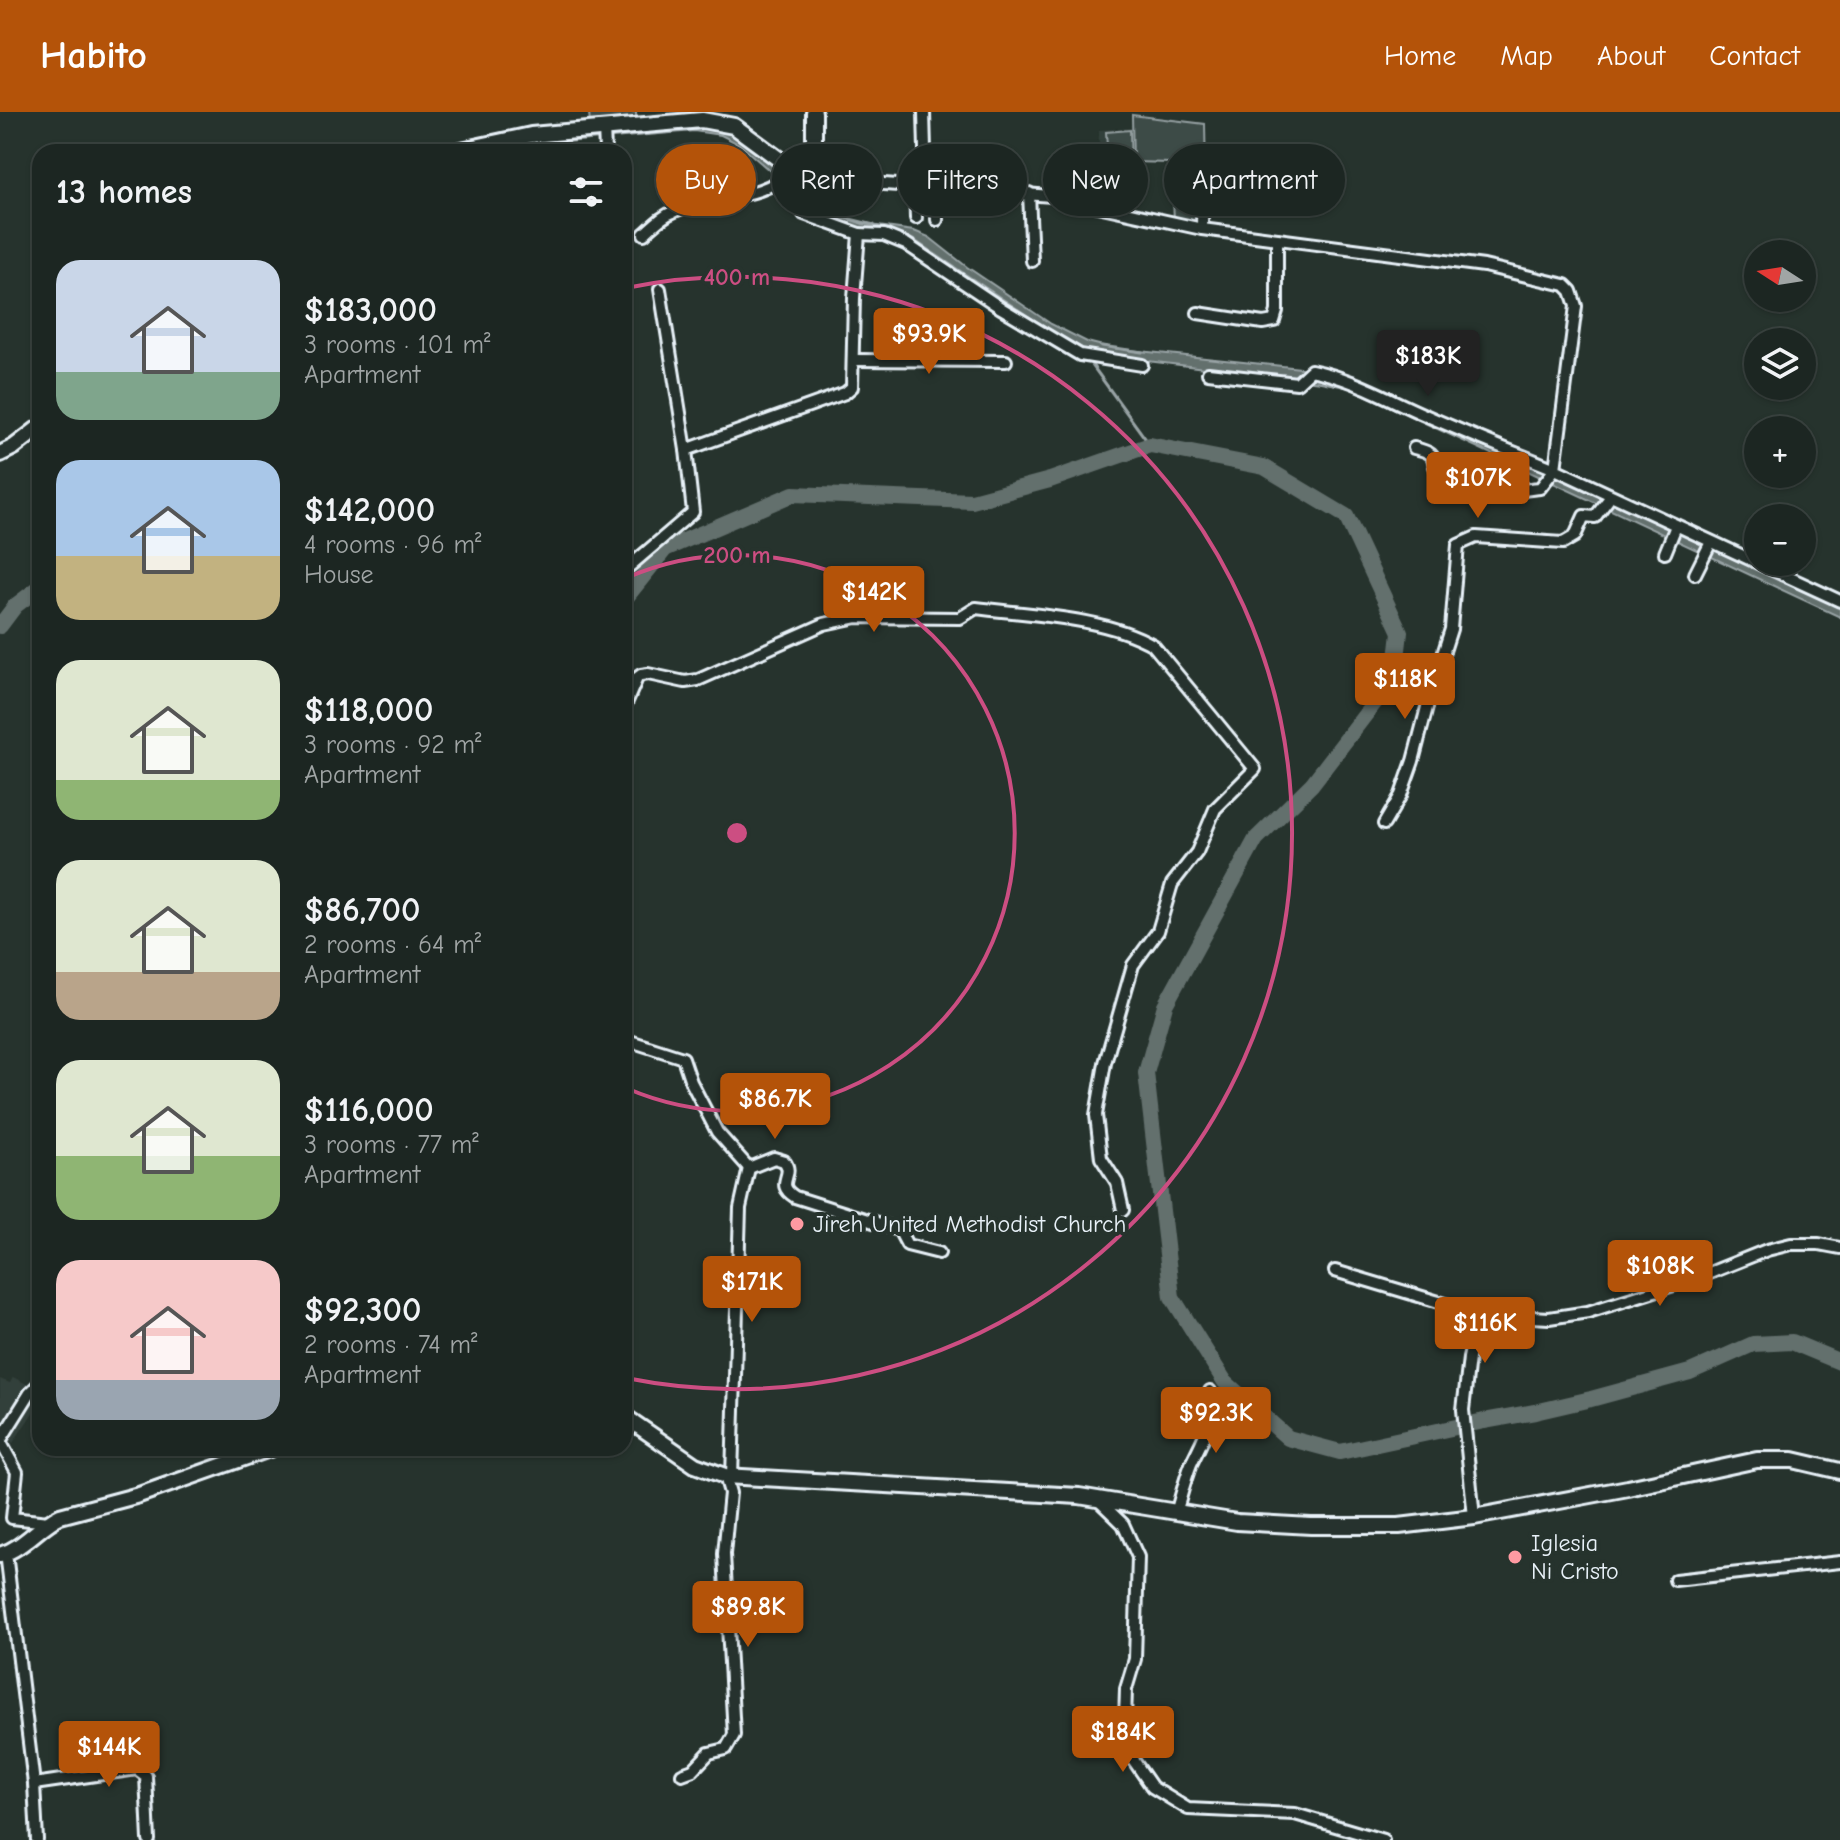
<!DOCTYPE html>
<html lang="en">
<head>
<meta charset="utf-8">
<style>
	body { margin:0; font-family:"Comic Neue",sans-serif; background:#29322f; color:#f1f3f6; height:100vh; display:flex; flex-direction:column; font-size:30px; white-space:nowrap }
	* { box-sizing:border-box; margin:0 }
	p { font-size:26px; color:#a0a5a5 }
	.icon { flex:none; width:44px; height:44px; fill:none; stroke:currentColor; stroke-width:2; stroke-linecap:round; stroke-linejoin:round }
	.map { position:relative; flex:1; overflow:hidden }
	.sheet { position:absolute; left:32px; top:32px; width:600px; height:1312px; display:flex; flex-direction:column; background:#1c2622; border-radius:24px; box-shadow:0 2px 6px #0004,0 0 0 2px #3a4340 }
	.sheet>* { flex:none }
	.top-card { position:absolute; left:656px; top:32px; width:760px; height:72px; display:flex; gap:16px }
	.needle { width:52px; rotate:282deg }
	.fabs { position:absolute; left:1744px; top:128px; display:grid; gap:16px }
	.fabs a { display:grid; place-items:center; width:72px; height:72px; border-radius:50%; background:#1c2622; box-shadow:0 2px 6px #0004,0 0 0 2px #3a4340; font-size:40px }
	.price { position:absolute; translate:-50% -68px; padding:0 18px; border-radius:8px; background:#b45309; color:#fff; font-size:26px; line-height:52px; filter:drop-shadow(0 2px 4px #0008) }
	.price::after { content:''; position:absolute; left:50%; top:48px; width:24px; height:18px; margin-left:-12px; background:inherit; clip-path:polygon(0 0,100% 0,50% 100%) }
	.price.selected { background:#222; color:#fff }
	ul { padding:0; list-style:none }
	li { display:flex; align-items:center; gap:24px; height:200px; padding:0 24px }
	li span { display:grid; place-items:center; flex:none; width:224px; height:160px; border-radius:24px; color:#555 }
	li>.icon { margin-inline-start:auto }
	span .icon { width:96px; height:96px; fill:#fffc; stroke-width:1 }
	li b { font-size:34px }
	h2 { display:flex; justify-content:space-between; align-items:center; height:96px; padding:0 24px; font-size:34px }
	.chip { padding:0 28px; border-radius:36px; background:#1c2622; box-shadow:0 2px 6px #0004,0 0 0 2px #3a4340; font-size:28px; line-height:72px }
	.chip.selected { background:#b45309; color:#fff }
	header { display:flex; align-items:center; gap:48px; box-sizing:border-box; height:112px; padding:0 40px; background:#b45309; color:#fff }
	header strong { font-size:38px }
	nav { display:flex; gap:44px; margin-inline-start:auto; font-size:28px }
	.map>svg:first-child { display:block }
</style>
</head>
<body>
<header>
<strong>Habito</strong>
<nav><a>Home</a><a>Map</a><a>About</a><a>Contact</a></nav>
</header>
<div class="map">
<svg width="1840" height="1728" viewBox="0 0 1840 1728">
	<rect width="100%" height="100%" fill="#26332d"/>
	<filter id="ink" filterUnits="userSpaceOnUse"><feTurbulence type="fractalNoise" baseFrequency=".0125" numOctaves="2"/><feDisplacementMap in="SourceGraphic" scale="16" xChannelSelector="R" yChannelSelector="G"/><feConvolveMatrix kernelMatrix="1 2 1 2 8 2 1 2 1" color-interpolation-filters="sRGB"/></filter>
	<g filter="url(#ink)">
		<!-- built -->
		<g fill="#333f3a">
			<polygon points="1132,16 1134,98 1098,91 1099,18"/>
			<polygon points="13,1265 40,1279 40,1290 13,1331 0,1324 0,1267 10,1271"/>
		</g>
		<!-- green -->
		<g fill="#3e4b47" stroke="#939ea0" stroke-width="2">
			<polygon points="589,0 636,0 636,9 590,13"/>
			<polygon points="1132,3 1205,12 1207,114 1174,107 1171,51 1133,50"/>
			<polygon points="1130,18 1131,62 1109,63 1106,20"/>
		</g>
		<!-- water -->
		<polygon fill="#636f6d" stroke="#98a3a5" stroke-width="2" points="696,11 734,18 797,67 810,90 822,98 863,112 914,119 929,125 967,155 1051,212 1087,230 1111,236 1310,257 1352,264 1452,310 1557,363 1840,494 1840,505 1350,276 1321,270 1106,244 1081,239 914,128 905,124 862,119 821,105 807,96 784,71 739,32 721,23 694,19 542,32 502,40 462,40 516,29"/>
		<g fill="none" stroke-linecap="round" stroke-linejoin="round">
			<!-- stream -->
			<g stroke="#98a3a5" stroke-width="3">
				<polyline points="842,105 874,113"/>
				<polyline points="950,156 1035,209"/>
				<polyline points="1102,234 1142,240"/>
				<polyline points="1089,249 1150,333"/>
			</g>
			<!-- river -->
			<g stroke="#636f6d" stroke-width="16">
				<polyline points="624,488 665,437 793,382 972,389 1050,368 1150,333 1264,355 1346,404 1400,520 1395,564 1312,672 1256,727 1165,893 1146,961 1172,1185 1225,1270 1288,1326 1340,1340 1484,1309 1535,1300 1591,1287 1690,1260 1753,1232 1792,1230 1840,1250"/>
				<polyline points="0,514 15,494 40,475"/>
			</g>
			<defs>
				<g id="street">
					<polyline points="924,0 926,76"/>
					<polyline points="604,15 605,40"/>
					<polyline points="814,67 1052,84 1202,117 1484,154 1565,173 1571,179 1576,194 1555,357 1840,489"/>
					<polyline points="915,74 916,106"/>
					<polyline points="937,76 937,108"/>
					<polyline points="1029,81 1032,149"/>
					<polyline points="1202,117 1203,45"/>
					<path d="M644,122C654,113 662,104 675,99C713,82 763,90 793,57"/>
					<polyline points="859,122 884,123 906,132 1001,196 1080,243 1142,253"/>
					<polyline points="660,177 686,338 845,281 852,275 854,186 859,122 804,102 802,95 781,70"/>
					<polyline points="1198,201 1263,211 1274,209 1277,199 1277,127"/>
					<polyline points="853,248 1006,249"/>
					<path d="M1208,261L1297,271L1311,258C1352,266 1386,286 1425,303C1468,322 1511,339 1555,357L1540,376C1510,379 1466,389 1441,364C1426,349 1445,343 1414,336"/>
					<polyline points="1665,441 1676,414"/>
					<polyline points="624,459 693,400 686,338"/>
					<polyline points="1695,462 1711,430"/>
					<path d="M624,596L637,566L641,563L648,562L685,570L698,568L824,512L857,505L960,506L976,496C1031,503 1105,505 1153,533L1255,657L1215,697L1197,740L1172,772L1158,819L1133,853L1105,951L1096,1003L1101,1046L1117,1071L1123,1098"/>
					<polyline points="1384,712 1401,683 1413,649 1431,580 1451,517 1458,433 1476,425 1563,431 1575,424 1584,404 1595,405 1611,384"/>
					<path d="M624,927L683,946L691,970L717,1020L749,1056L774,1046L784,1049C796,1064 773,1071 795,1085L899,1118L907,1133L939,1141"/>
					<polyline points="1335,1159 1479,1202 1549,1206 1588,1200 1702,1164 1767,1138 1791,1132 1819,1132 1840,1136"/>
					<polyline points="0,1329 17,1360 12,1406 48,1410"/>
					<polyline points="0,1329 30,1281 40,1271"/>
					<polyline points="732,1365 740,1096 749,1056"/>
					<polyline points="1098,1388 1123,1412 1138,1445 1135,1547 1126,1577 1125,1609 1134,1649 1152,1675 1188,1697 1295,1702 1383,1728"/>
					<path d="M1176,1401C1181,1385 1185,1367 1191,1352C1204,1324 1214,1312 1210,1279"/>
					<polyline points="1474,1405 1463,1298 1469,1246 1479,1202"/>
					<polyline points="6,1441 34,1672 37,1728"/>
					<polyline points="1675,1468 1840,1450"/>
					<polyline points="682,1662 693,1658 709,1641 726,1637 734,1623 724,1442 730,1381 725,1364"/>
					<polyline points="34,1672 137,1657 146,1664 149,1728"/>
				</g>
				<g id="secondary">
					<polyline points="452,40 531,23 702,8 734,14 799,62 814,67 814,0"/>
					<polyline points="0,342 14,335 40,315"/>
					<polyline points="624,1304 695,1353 725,1364 1079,1384 1237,1410 1311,1414 1399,1414 1474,1405 1628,1376 1757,1348 1793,1348 1840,1359"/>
					<path d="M0,1443C24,1436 39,1414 60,1404L139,1383L272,1336"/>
				</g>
			</defs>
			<!-- street casing -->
			<use href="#street" stroke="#e8f1f8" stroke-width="16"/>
			<!-- secondary casing -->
			<use href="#secondary" stroke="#e8f1f8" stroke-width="20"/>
			<!-- street -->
			<use href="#street" stroke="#26332d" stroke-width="10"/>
			<!-- secondary -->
			<use href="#secondary" stroke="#26332d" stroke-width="14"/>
		</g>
	</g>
	<!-- distance rings -->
	<g fill="none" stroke="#cc4e82" stroke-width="4">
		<path d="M626 466A278 278 0 1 1 626 976"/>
		<path d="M626 176A556 556 0 1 1 626 1266"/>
	</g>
	<!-- markers -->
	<g fill="#ff9aa2" stroke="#26332d" stroke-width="3">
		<circle cx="797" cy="1112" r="8"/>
		<circle cx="1515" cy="1445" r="8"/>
	</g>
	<g text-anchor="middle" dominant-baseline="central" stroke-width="8" stroke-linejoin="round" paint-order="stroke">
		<!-- poi labels -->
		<g font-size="24" fill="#e8f1f8" stroke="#26332d" text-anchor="start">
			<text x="813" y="1112">Jireh United Methodist Church</text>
			<text x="1531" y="1431">Iglesia<tspan x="1531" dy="28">Ni Cristo</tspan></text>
		</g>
	</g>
	<circle cx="737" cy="721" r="12" fill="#cc4e82" stroke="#26332d" stroke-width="4"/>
	<g font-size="24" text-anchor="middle" font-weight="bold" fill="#cc4e82" stroke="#26332d" stroke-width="8" stroke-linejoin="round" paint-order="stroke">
		<text x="737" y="173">400 m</text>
		<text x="737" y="451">200 m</text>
	</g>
</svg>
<div class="fabs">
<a><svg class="needle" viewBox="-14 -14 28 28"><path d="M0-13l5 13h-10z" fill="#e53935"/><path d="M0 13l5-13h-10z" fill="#a0a5a5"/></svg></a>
<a><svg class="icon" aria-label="layers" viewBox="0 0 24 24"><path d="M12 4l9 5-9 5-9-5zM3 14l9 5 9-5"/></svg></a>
<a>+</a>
<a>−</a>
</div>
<b class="price" style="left:929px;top:264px">$93.9K</b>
<b class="price selected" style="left:1428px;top:286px">$183K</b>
<b class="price" style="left:1478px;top:408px">$107K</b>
<b class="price" style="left:874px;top:522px">$142K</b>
<b class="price" style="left:1405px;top:609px">$118K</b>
<b class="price" style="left:775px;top:1029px">$86.7K</b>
<b class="price" style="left:1660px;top:1196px">$108K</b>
<b class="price" style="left:752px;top:1212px">$171K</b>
<b class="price" style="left:1485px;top:1253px">$116K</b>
<b class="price" style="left:1216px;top:1343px">$92.3K</b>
<b class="price" style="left:748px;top:1537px">$89.8K</b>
<b class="price" style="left:1123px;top:1662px">$184K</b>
<b class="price" style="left:109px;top:1677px">$144K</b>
<div class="top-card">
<a class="chip selected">Buy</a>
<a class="chip">Rent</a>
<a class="chip">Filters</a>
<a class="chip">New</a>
<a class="chip">Apartment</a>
</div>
<section class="sheet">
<h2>13 homes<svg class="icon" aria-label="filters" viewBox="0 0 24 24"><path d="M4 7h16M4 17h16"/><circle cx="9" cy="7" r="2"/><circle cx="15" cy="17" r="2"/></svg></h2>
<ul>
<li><span style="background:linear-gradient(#c9d6e8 70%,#7fa58c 0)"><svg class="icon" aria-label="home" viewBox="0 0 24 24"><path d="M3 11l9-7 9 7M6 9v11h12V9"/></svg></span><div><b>$183,000</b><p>3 rooms · 101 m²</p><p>Apartment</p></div></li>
<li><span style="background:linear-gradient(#a9c7e8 60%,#c2b280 0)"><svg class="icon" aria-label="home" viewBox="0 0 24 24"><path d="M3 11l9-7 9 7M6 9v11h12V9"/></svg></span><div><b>$142,000</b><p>4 rooms · 96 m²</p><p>House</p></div></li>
<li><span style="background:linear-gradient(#dfe7d0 75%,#8fb573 0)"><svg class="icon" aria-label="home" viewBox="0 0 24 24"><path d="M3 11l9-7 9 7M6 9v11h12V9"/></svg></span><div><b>$118,000</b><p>3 rooms · 92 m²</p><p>Apartment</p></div></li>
<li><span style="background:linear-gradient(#dfe7d0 70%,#b9a48a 0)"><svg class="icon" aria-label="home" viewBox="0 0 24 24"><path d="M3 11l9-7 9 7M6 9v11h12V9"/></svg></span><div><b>$86,700</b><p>2 rooms · 64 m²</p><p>Apartment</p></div></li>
<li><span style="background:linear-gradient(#dfe7d0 60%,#8fb573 0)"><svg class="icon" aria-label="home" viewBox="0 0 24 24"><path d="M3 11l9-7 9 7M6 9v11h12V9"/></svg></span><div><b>$116,000</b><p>3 rooms · 77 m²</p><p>Apartment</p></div></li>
<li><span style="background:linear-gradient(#f6c9c9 75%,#9aa5b1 0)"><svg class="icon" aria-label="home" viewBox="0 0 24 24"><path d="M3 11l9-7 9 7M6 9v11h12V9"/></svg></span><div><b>$92,300</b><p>2 rooms · 74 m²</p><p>Apartment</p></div></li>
</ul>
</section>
</div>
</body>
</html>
